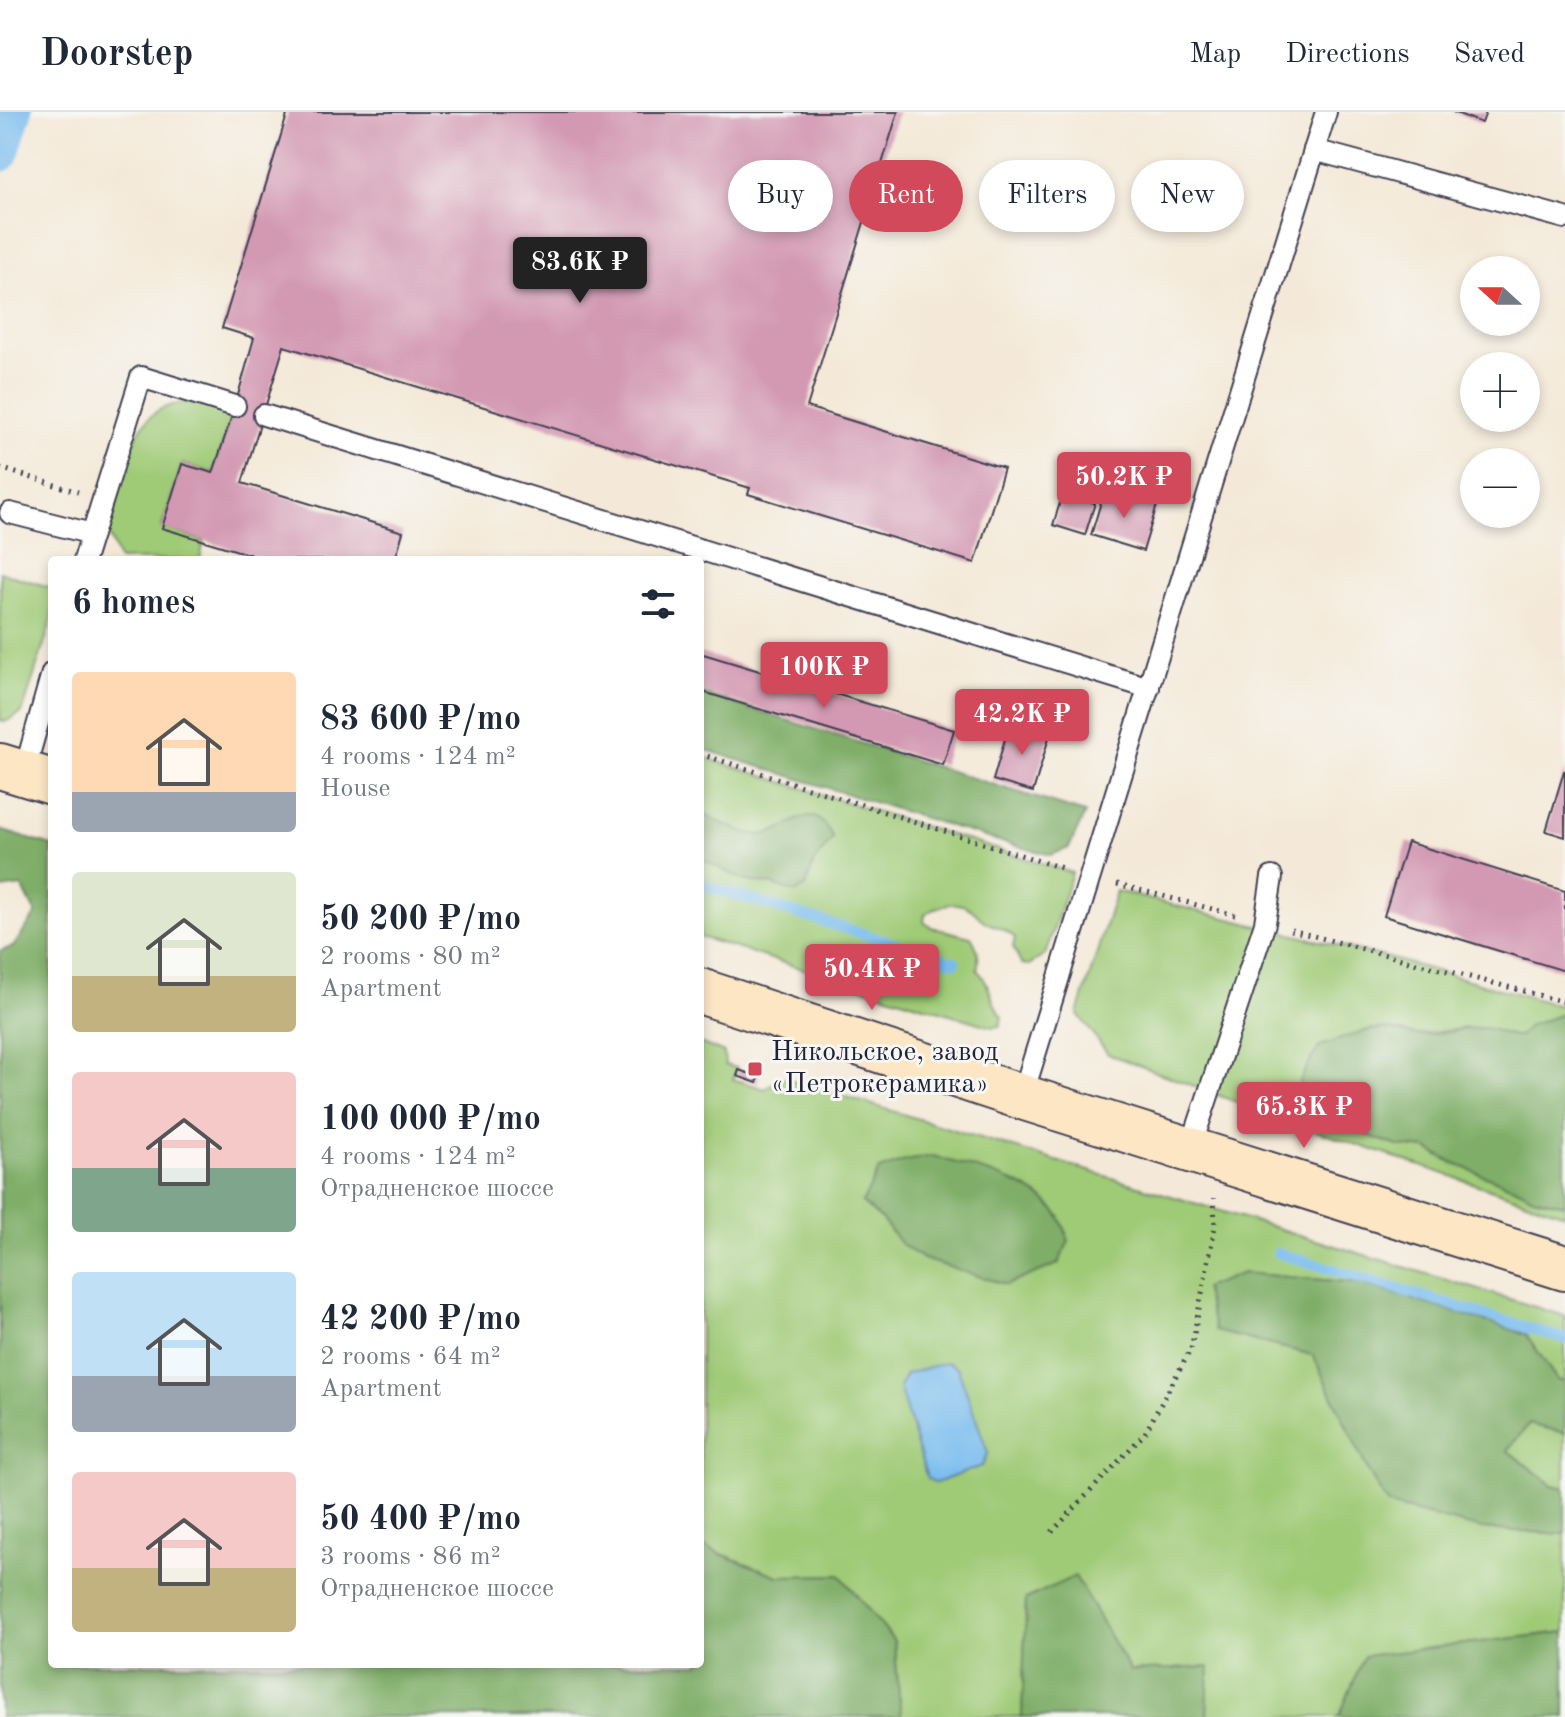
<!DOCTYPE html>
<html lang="en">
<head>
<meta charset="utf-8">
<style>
	body { margin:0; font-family:"Old Standard TT",serif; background:#f6f6f7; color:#1f2937; height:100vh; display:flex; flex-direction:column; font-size:30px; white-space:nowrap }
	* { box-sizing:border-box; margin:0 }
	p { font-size:26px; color:#747a83 }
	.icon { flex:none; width:44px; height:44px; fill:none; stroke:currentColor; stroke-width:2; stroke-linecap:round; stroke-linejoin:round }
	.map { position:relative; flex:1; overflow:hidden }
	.drawer { position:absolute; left:48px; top:444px; width:656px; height:1112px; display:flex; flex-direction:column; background:#fff; border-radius:8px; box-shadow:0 4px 12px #0003 }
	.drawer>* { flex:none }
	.hud { position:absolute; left:728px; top:48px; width:716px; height:72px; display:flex; gap:16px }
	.needle { width:52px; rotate:291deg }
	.tools { position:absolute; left:1460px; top:144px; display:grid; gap:16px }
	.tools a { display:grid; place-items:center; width:80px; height:80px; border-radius:50%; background:#fff; box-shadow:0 4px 12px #0003; font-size:40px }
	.price { position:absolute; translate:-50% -68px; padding:0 18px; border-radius:8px; background:#d1495b; color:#fff; font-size:26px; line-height:52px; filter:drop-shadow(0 2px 4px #0008) }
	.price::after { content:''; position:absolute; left:50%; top:48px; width:24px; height:18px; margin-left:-12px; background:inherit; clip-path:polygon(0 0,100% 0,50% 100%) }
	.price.on { background:#222; color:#fff }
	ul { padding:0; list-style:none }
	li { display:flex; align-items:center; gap:24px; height:200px; padding:0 24px }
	li span { display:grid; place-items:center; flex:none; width:224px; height:160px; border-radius:8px; color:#555 }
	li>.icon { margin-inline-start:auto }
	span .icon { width:96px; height:96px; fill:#fffc; stroke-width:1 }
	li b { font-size:34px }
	h2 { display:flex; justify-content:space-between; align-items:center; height:96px; padding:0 24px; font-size:34px }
	.tag { padding:0 28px; border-radius:36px; background:#fff; box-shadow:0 4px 12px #0003; font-size:28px; line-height:72px }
	.tag.on { background:#d1495b; color:#fff }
	header { display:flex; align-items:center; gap:48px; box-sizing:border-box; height:112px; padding:0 40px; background:#fff; border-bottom:2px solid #e0e1e3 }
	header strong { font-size:38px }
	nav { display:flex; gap:44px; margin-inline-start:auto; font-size:28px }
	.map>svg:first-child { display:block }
</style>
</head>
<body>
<header>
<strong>Doorstep</strong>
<nav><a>Map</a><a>Directions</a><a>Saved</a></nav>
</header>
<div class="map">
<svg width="1565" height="1605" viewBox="0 0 1565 1605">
	<rect width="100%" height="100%" fill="#f6f6f2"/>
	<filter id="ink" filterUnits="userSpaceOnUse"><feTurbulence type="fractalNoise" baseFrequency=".0125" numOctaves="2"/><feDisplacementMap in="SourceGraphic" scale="16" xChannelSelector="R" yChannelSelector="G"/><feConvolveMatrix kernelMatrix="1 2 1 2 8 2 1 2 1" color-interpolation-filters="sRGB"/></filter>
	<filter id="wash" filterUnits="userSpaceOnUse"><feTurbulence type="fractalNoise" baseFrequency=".006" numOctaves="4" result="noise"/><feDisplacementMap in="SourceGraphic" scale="32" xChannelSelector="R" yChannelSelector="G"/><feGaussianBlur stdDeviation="1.8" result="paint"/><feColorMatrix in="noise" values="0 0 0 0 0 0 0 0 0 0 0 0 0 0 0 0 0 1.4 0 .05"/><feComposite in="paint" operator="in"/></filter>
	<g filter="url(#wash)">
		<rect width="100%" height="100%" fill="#f4e9d8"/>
		<!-- green -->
		<g fill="#9fca76" stroke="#607658" stroke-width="2" fill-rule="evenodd">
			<path d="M193,290L232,302L213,361L182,352L162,415L204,429L200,448H119L109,423V412C119,377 125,324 156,300C164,294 182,291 193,290Z"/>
			<polygon points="0,460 52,476 52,507 22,601 5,610 0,608"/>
			<path d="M700,644L1072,761L1045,843L1029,853L1021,852L1013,835L1015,826C1006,817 999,816 988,811C981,808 978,803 973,799C957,786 940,793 925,802L924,810L931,815L971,825C978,836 980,845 977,858C992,872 990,891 1002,905L1000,914L992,915L700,825Z"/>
			<polygon points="1116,779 1393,847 1565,895 1565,901 1531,913 1520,924 1504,924 1465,916 1416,923 1383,916 1367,918 1352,925 1320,934 1316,1012 1344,1015 1398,1034 1427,1037 1453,1051 1521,1078 1533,1085 1565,1092 1565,1102 1295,1012 1108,942 1078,902"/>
			<path d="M700,931L724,941L725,953L737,956L733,967L765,977L781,965L1565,1204V1270L1557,1268L1526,1222L1360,1171L1243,1161L1215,1219L1313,1243L1369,1361L1482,1417L1565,1422V1520L1365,1544L1339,1605H1207L1208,1555L1130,1559L1026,1487L1022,1605H901L894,1529L840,1463L778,1464L711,1438L700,1431ZM1013,1069L1038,1084L1060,1104L901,1132L881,1107L862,1091Z"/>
			<polygon points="1529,1312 1565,1321 1565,1376 1552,1373 1507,1338"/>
		</g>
		<!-- forest -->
		<g fill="#7fae67" stroke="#506851" stroke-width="2">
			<polygon points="700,581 1085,701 1069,736 1051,743 998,729 700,636"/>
			<path d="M700,701C716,708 748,726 766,722C795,716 811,683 833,726L814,750L806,774L796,781L773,773L743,768L700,746Z"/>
			<polygon points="0,718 52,734 52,1552 700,1552 700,1431 711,1438 778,1464 840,1463 894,1529 901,1605 0,1605 0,839 13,835 36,802 22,774 0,777"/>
			<path d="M1565,901V1092L1533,1085L1521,1078L1453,1051L1427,1037L1398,1034L1344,1015L1316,1012L1303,1007L1292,997C1296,974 1306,954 1320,934C1337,929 1368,915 1385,917C1396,918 1406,923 1416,923C1439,924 1461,915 1484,916C1497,916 1501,924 1519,924L1531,913Z"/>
			<path d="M933,1044C971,1056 1038,1069 1060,1106C1064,1113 1066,1122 1069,1129L1058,1152L1007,1173L923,1147L901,1132L881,1107L862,1091L879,1058L905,1049Z"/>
			<polygon points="1243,1161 1359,1171 1526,1222 1557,1268 1565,1270 1565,1321 1529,1312 1507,1338 1552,1373 1565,1376 1565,1422 1482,1417 1388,1393 1369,1361 1313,1243 1215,1219 1204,1176"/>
			<polygon points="1075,1464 1130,1559 1209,1555 1207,1605 1022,1605 1026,1487"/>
			<polygon points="1565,1520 1565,1605 1339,1605 1364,1544"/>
		</g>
		<!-- water -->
		<polygon fill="#78bcee" stroke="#4d6f94" stroke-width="2" points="947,1250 958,1256 988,1341 982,1354 936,1371 927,1366 899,1275 906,1262"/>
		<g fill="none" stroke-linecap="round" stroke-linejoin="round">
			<!-- stream -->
			<g stroke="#78bcee" stroke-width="11">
				<polyline points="700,772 955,850"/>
				<polyline points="1278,1141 1565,1227"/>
			</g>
			<!-- canal -->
			<polyline stroke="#78bcee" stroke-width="38" points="0,41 13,0"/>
		</g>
		<g id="blocks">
			<!-- building -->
			<g fill="#d399b2">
				<polygon points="288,0 898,0 807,295 1004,356 975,451 748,382 750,376 284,234 242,371 403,420 395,448 268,448 162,416 182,352 213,361 235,294 254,226 222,216"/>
				<polygon points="1453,0 1486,0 1482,11"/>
				<polygon points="1105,377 1157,393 1143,439 1091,423"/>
				<polygon points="1063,381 1095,391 1085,423 1053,413"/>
				<polygon points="700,541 954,618 943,653 700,579"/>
				<polygon points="1010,610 1050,622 1033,680 993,668"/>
				<polygon points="1564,659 1565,659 1565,725 1546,719"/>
				<polygon points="1407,730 1565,779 1565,859 1384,804"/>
				<polygon points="739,958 759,965 757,971 737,964"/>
			</g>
		</g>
	</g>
	<g filter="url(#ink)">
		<use href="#blocks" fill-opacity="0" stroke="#424053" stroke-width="2"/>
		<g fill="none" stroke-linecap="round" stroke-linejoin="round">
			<defs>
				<g id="service">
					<polyline points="1314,38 1565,106"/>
					<polyline points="264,303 1149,576"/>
					<polyline points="10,401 92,422"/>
					<polyline points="84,448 141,265 235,294"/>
					<polyline points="24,661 52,561"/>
					<polyline points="1022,985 1326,0"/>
					<polyline points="1190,1038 1265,811 1272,765"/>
				</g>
				<g id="secondary">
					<polyline points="0,654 52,670"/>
					<polyline points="700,879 1022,985 1565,1156"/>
				</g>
			</defs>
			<!-- service casing -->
			<use href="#service" stroke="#424053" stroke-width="24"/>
			<!-- secondary casing -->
			<use href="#secondary" stroke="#424053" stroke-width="48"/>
			<!-- path -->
			<g stroke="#424053" stroke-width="5" stroke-dasharray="2 6" stroke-linecap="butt">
				<polyline points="0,356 78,380"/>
				<polyline points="700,642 1065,757"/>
				<polyline points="1117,772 1239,804"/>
				<polyline points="1291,818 1565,890"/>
				<polyline points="1052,1420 1145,1321 1191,1237 1215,1115 1214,1086"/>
			</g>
			<!-- service -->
			<use href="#service" stroke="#fff" stroke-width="20"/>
			<!-- secondary -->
			<use href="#secondary" stroke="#fce6c4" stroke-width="44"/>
		</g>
	</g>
	<!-- markers -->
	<rect fill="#d1495b" stroke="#f6f6f2" stroke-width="3" x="747" y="949" width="16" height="16" rx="4"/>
	<g text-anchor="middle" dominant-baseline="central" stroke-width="6" stroke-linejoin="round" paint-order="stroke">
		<!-- poi labels -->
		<g font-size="28" fill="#22223b" stroke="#f6f6f2" text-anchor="start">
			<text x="771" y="941">Никольское, завод<tspan x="771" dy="32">«Петрокерамика»</tspan></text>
		</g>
	</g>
</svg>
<div class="tools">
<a><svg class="needle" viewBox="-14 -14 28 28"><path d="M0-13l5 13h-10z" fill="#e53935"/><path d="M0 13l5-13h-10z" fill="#747a83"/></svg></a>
<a>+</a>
<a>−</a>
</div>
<b class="price on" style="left:580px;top:193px">83.6K ₽</b>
<b class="price" style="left:1124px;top:408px">50.2K ₽</b>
<b class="price" style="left:824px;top:598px">100K ₽</b>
<b class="price" style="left:1022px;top:645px">42.2K ₽</b>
<b class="price" style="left:872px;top:900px">50.4K ₽</b>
<b class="price" style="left:1304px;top:1038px">65.3K ₽</b>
<div class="hud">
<a class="tag">Buy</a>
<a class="tag on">Rent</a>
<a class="tag">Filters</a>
<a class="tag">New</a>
</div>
<section class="drawer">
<h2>6 homes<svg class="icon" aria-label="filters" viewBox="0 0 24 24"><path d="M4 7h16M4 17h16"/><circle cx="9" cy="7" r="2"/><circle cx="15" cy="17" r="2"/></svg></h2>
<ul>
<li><span style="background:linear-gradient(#ffd9b3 75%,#9aa5b1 0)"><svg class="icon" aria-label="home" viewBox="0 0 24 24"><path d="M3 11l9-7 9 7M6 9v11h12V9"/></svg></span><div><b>83 600 ₽/mo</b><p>4 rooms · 124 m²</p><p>House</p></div></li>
<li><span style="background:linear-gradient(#dfe7d0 65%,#c2b280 0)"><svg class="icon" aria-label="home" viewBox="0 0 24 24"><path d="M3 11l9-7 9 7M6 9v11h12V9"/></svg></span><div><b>50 200 ₽/mo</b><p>2 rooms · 80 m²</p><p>Apartment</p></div></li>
<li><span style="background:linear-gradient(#f6c9c9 60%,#7fa58c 0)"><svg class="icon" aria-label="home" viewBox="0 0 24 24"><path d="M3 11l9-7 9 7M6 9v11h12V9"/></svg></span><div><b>100 000 ₽/mo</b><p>4 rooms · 124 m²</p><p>Отрадненское шоссе</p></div></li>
<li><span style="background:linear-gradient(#bfe0f5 65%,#9aa5b1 0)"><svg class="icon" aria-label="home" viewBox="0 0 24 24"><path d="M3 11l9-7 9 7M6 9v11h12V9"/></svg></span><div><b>42 200 ₽/mo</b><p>2 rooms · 64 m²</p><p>Apartment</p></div></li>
<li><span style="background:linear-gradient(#f6c9c9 60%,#c2b280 0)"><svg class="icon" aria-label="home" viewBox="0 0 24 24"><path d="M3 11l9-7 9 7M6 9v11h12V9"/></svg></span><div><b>50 400 ₽/mo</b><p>3 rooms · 86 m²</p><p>Отрадненское шоссе</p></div></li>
</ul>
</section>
</div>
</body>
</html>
